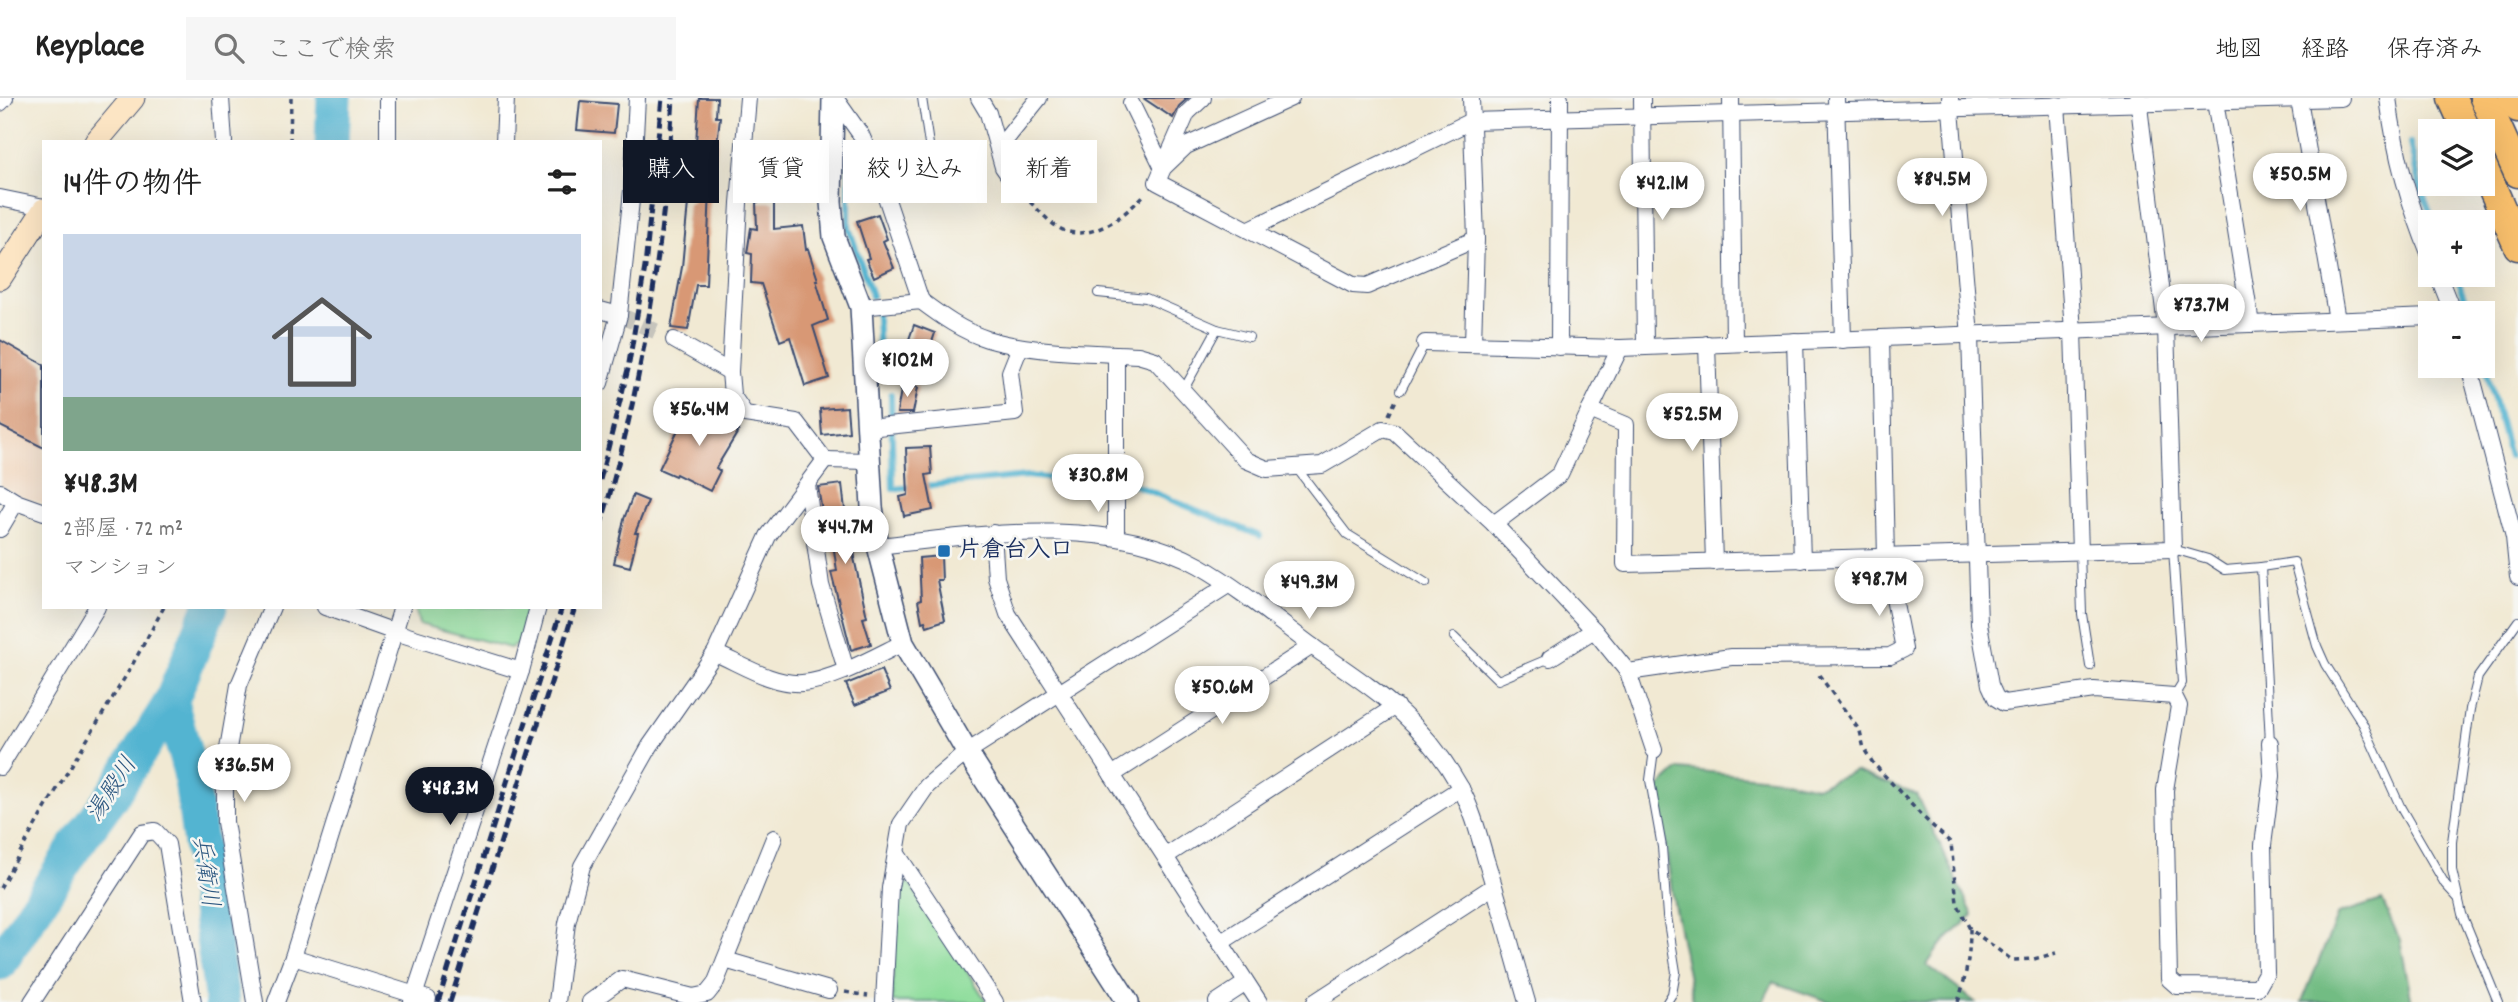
<!DOCTYPE html>
<html lang="ja">
<head>
<meta charset="utf-8">
<style>
	body { margin:0; font-family:Dekko,"Klee One",sans-serif; background:#f6f6f6; color:#222; height:100vh; display:flex; flex-direction:column; font-size:26px; white-space:nowrap }
	* { box-sizing:border-box; margin:0 }
	p { font-size:23px; color:#767676 }
	.icon { flex:none; width:38px; height:38px; fill:none; stroke:currentColor; stroke-width:2; stroke-linecap:round; stroke-linejoin:round }
	.map { position:relative; flex:1; overflow:hidden }
	.sheet { position:absolute; left:42px; top:42px; width:560px; height:469px; display:flex; flex-direction:column; background:#fff; border-radius:0px; box-shadow:0 7px 28px #0002 }
	.sheet>* { flex:none }
	.top-card { position:absolute; left:623px; top:42px; width:665px; height:63px; display:flex; gap:14px }
	.tools { position:absolute; left:2418px; top:21px; display:grid; gap:14px }
	.tools a { display:grid; place-items:center; width:77px; height:77px; border-radius:0px; background:#fff; box-shadow:0 7px 28px #0002; font-size:35px }
	.price { position:absolute; translate:-50% -60px; padding:0 16px; border-radius:24px; background:#fff; color:#222; font-size:23px; line-height:46px; filter:drop-shadow(0 2px 4px #0008) }
	.price::after { content:''; position:absolute; left:50%; top:42px; width:21px; height:16px; margin-left:-10px; background:inherit; clip-path:polygon(0 0,100% 0,50% 100%) }
	.price.active { background:#111827; color:#fff }
	ul { padding:0; list-style:none }
	li { display:grid; align-content:center; gap:14px; height:371px; padding:0 21px }
	li+li { border-top:2px solid #e0e0e0 }
	li span { display:grid; place-items:center; height:217px; border-radius:0px; color:#555 }
	li>.icon { margin-inline-start:auto }
	span .icon { width:126px; height:126px; fill:#fffc; stroke-width:1 }
	li b { font-size:30px }
	h2 { display:flex; justify-content:space-between; align-items:center; height:84px; padding:0 21px; font-size:30px }
	.tag { padding:0 24px; border-radius:0px; background:#fff; box-shadow:0 7px 28px #0002; font-size:24px; line-height:63px }
	.tag.active { background:#111827; color:#fff }
	header { display:flex; align-items:center; gap:42px; box-sizing:border-box; height:98px; padding:0 35px; background:#fff; border-bottom:2px solid #e0e0e0 }
	header strong { font-size:33px }
	nav { display:flex; gap:38px; margin-inline-start:auto; font-size:24px }
	.search { width:490px; height:63px; background:#f6f6f6; display:flex; align-items:center; gap:18px; box-sizing:border-box; padding:0 24px; border-radius:0px; color:#767676; font-size:26px }
	.map>svg:first-child { display:block }
</style>
</head>
<body>
<header>
<strong>Keyplace</strong>
<div class="search"><svg class="icon" aria-label="search" viewBox="0 0 24 24"><circle cx="10" cy="10" r="6"/><path d="M15 15l6 6"/></svg>ここで検索</div>
<nav><a>地図</a><a>経路</a><a>保存済み</a></nav>
</header>
<div class="map">
<svg width="2518" height="904" viewBox="0 0 2518 904">
	<rect width="100%" height="100%" fill="#f6f6f2"/>
	<filter id="ink" filterUnits="userSpaceOnUse"><feTurbulence type="fractalNoise" baseFrequency=".0143" numOctaves="2"/><feDisplacementMap in="SourceGraphic" scale="14" xChannelSelector="R" yChannelSelector="G"/><feConvolveMatrix kernelMatrix="1 2 1 2 8 2 1 2 1" color-interpolation-filters="sRGB"/></filter>
	<filter id="wash" filterUnits="userSpaceOnUse"><feTurbulence type="fractalNoise" baseFrequency=".00686" numOctaves="4" result="noise"/><feDisplacementMap in="SourceGraphic" scale="28" xChannelSelector="R" yChannelSelector="G"/><feGaussianBlur stdDeviation="1.57" result="paint"/><feColorMatrix in="noise" values="0 0 0 0 0 0 0 0 0 0 0 0 0 0 0 0 0 1.4 0 .05"/><feComposite in="paint" operator="in"/></filter>
	<g filter="url(#wash)">
		<rect width="100%" height="100%" fill="#f1e9d3"/>
		<!-- built -->
		<polygon fill="#f1d5bc" points="1,241 44,265 44,406 18,397 0,386"/>
		<!-- green -->
		<g fill="#8edd9b" stroke="#54867c" stroke-width="2">
			<polygon points="415,509 530,509 519,545 510,550 419,526"/>
			<polygon points="909,784 987,904 892,904 896,793"/>
		</g>
		<!-- forest -->
		<g fill="#72bc83" stroke="#467670" stroke-width="2">
			<polygon points="1679,671 1781,681 1816,689 1855,673 1916,696 1973,817 1939,849 1927,867 1975,904 1830,904 1773,884 1763,904 1696,904 1693,902 1674,806 1657,691"/>
			<polygon points="2382,802 2400,842 2412,904 2302,904 2338,816"/>
		</g>
		<g fill="none" stroke-linecap="round" stroke-linejoin="round">
			<!-- stream -->
			<g stroke="#52b4d1" stroke-width="6">
				<polyline points="849,44 849,130 872,198"/>
				<polyline points="2410,45 2419,86 2434,124"/>
				<polyline points="2456,177 2469,215"/>
				<polyline points="877,217 880,275"/>
				<polyline points="2483,259 2509,358"/>
				<polyline points="891,296 893,391 1027,378 1101,386 1132,386 1260,438"/>
			</g>
			<!-- river -->
			<g stroke="#52b4d1" stroke-width="35">
				<polyline points="332,44 334,0"/>
				<polyline points="171,604 190,674 222,904"/>
				<polyline points="0,865 75,749 115,693 171,604 210,509"/>
			</g>
		</g>
		<g id="blocks">
			<!-- building -->
			<g fill="#d89874">
				<polygon points="699,0 717,0 716,19 720,19 712,91 710,91 706,187 696,187 688,232 671,230 682,169 688,105 692,105"/>
				<polygon points="1143,0 1188,0 1179,8 1173,20"/>
				<polygon points="580,3 617,6 614,35 577,32"/>
				<polygon points="756,104 774,104 774,131 803,128 806,152 808,151 818,182 816,182 828,222 813,228 829,280 805,288 790,239 780,243 761,186 751,185 752,156 747,155 751,130 757,131"/>
				<polygon points="878,116 887,141 883,143 894,170 874,179 866,161 869,160 857,123"/>
				<polygon points="914,227 935,235 928,256 925,255 918,277 899,270"/>
				<polygon points="0,242 44,267 44,350 0,328"/>
				<polygon points="902,286 918,289 913,315 897,315"/>
				<polygon points="691,305 739,332 716,370 720,373 710,393 676,376 675,378 659,371"/>
				<polygon points="847,309 849,334 822,337 820,311"/>
				<polygon points="930,349 932,376 926,377 933,412 904,418 900,399 908,397 906,350"/>
				<polygon points="842,386 845,412 848,412 851,442 853,442 855,460 854,460 867,519 863,520 871,546 851,552 831,474 837,473 831,431 825,432 818,389"/>
				<polygon points="633,397 648,403 635,435 638,435 630,469 614,465 624,421"/>
				<polygon points="941,458 942,482 937,482 945,522 927,528 925,523 922,524 918,503 921,502 919,460"/>
				<polygon points="881,572 890,593 855,607 846,586"/>
			</g>
		</g>
	</g>
	<g filter="url(#ink)">
		<use href="#blocks" fill-opacity="0" stroke="#3b4b70" stroke-width="2"/>
		<g fill="none" stroke-linecap="round" stroke-linejoin="round">
			<!-- minor-tunnel -->
			<polyline stroke="#c6c4bc" stroke-width="16" stroke-dasharray="16 8" stroke-linecap="butt" points="619,217 660,235"/>
			<defs>
				<g id="service">
					<polyline points="922,0 933,73"/>
					<polyline points="1098,195 1146,200 1217,231"/>
					<polyline points="1401,292 1425,245"/>
					<polyline points="1183,293 1217,231 1249,239"/>
					<polyline points="1295,368 1347,436 1426,485"/>
					<polyline points="2080,454 2082,516 2090,568"/>
					<polyline points="2261,469 2294,464 2317,548 2325,566 2363,626 2401,710 2445,786 2457,799"/>
					<polyline points="1454,539 1498,582 1550,560"/>
					<polyline points="2174,598 2182,585 2173,451 2208,461 2225,472 2261,469 2270,645"/>
					<polyline points="1654,652 1650,682 1662,749 1667,818 1676,874 1672,896 1667,904"/>
					<polyline points="2498,904 2462,816 2452,772 2452,744 2470,611 2478,579 2518,523"/>
				</g>
				<g id="minor">
					<polyline points="221,0 224,44"/>
					<polyline points="388,0 388,44"/>
					<polyline points="748,0 739,105 730,274 732,297 745,316 796,324 825,362"/>
					<polyline points="835,0 861,37 878,75 921,203"/>
					<polyline points="979,0 988,15 1003,69 1019,92"/>
					<polyline points="1291,0 1186,48 1163,70 1157,84 1353,187 1367,188 1476,141"/>
					<polyline points="1471,0 1476,141 1473,246"/>
					<polyline points="1642,0 1645,248"/>
					<polyline points="1731,0 1734,245"/>
					<polyline points="1836,0 1843,242"/>
					<polyline points="1950,0 1970,238 1979,526 1990,587 1996,600 2004,605 2094,592 2174,598 2179,608 2165,692 2169,881 2177,888 2258,889 2266,875 2263,747 2272,678 2270,645"/>
					<path d="M2388,0C2396,60 2408,103 2431,160"/>
					<polyline points="2299,1 2337,222"/>
					<polyline points="2215,3 2251,226"/>
					<polyline points="0,5 5,0"/>
					<polyline points="1131,5 1163,70 1187,15 1203,0"/>
					<polyline points="2057,7 2073,233 2080,454"/>
					<polyline points="504,44 506,0"/>
					<polyline points="998,51 1039,0"/>
					<polyline points="0,100 44,109"/>
					<polyline points="1250,131 1471,23 2341,0"/>
					<polyline points="2438,177 2453,215"/>
					<path d="M861,209L921,203C941,218 962,233 987,241C1034,255 1089,254 1138,257L1155,262L1246,362L1267,371L1322,367L1383,331L1395,334L1494,426L1594,532L1628,574L1654,652"/>
					<polyline points="600,212 619,217"/>
					<polyline points="674,242 730,274"/>
					<polyline points="1795,243 1802,462"/>
					<polyline points="1425,245 1620,250 2431,219"/>
					<polyline points="1707,246 1714,464"/>
					<polyline points="1559,249 1560,0"/>
					<polyline points="1620,250 1590,312 1626,327 1625,466 2173,451 2166,229 2138,0"/>
					<polyline points="1116,256 1116,439"/>
					<polyline points="2469,268 2514,439 2518,479"/>
					<polyline points="600,285 619,217 632,93 637,0"/>
					<polyline points="868,330 1015,315 1010,274 1020,249"/>
					<polyline points="825,362 870,363"/>
					<polyline points="807,387 821,487 846,572"/>
					<polyline points="0,394 16,404 44,414"/>
					<polyline points="1494,426 1560,376 1590,312"/>
					<polyline points="0,431 16,404"/>
					<polyline points="993,435 996,480 1008,516 1259,904"/>
					<path d="M878,448C977,437 1109,416 1200,468C1242,492 1280,525 1320,554C1379,595 1423,623 1459,687C1472,710 1479,737 1486,762C1501,809 1513,856 1527,904"/>
					<polyline points="325,509 395,534 521,573"/>
					<path d="M715,555C741,566 773,587 802,585C832,583 876,558 903,545"/>
					<polyline points="1550,560 1594,532"/>
					<polyline points="1628,574 1731,559 1890,558 1904,551 1886,460 1881,241"/>
					<polyline points="0,669 97,509"/>
					<polyline points="1112,677 1312,548"/>
					<polyline points="897,756 995,904"/>
					<polyline points="1166,758 1396,608"/>
					<polyline points="1220,845 1461,690"/>
					<polyline points="293,859 428,901"/>
					<polyline points="725,862 829,892"/>
					<polyline points="32,904 142,735 155,733 167,746 193,904"/>
					<polyline points="255,904 225,724 225,668 239,587 272,509"/>
					<polyline points="276,904 293,859 402,509"/>
					<polyline points="412,904 521,573 538,509"/>
					<polyline points="557,904 567,825 582,768 650,648 715,555 768,438 825,362"/>
					<polyline points="590,904 622,881 693,899 707,896 715,886 774,740"/>
					<polyline points="884,904 890,790 901,726 927,688 967,654 1228,487"/>
					<polyline points="1217,904 1246,885"/>
					<polyline points="1315,904 1494,788"/>
				</g>
				<polyline id="tertiary" points="833,0 831,104 834,139 861,209 872,409 878,448 903,545 967,654 1128,904"/>
				<g id="secondary">
					<polyline points="96,44 133,0"/>
					<polyline points="0,180 44,112"/>
				</g>
				<g id="trunk">
					<polyline points="2452,0 2467,33"/>
					<polyline points="2484,0 2518,75"/>
					<polyline points="2513,0 2518,10"/>
					<polyline points="2483,69 2518,148"/>
				</g>
			</defs>
			<!-- service casing -->
			<use href="#service" stroke="#3b4b70" stroke-width="10"/>
			<!-- minor casing -->
			<use href="#minor" stroke="#3b4b70" stroke-width="18"/>
			<!-- tertiary casing -->
			<use href="#tertiary" stroke="#3b4b70" stroke-width="24"/>
			<!-- secondary casing -->
			<use href="#secondary" stroke="#3b4b70" stroke-width="25"/>
			<!-- trunk casing -->
			<use href="#trunk" stroke="#3b4b70" stroke-width="31"/>
			<!-- path -->
			<g stroke="#3b4b70" stroke-width="3.5" stroke-dasharray="5 5" stroke-linecap="butt">
				<polyline points="290,44 291,0"/>
				<path d="M1030,104C1041,114 1054,131 1069,134C1099,140 1127,115 1146,95"/>
				<polyline points="1389,317 1396,302"/>
				<polyline points="1819,577 1860,633 1864,651 1873,665 1923,719 1951,745 1957,805 1970,831 2012,862 2034,861 2056,855"/>
				<polyline points="0,790 40,719 130,571 164,509"/>
				<polyline points="845,894 868,898"/>
				<path d="M1958,904C1966,879 1970,857 1970,831"/>
			</g>
			<!-- service -->
			<use href="#service" stroke="#fff" stroke-width="8"/>
			<!-- minor -->
			<use href="#minor" stroke="#fff" stroke-width="16"/>
			<!-- tertiary -->
			<use href="#tertiary" stroke="#fff" stroke-width="21"/>
			<!-- secondary -->
			<use href="#secondary" stroke="#fce5c4" stroke-width="23"/>
			<!-- trunk -->
			<use href="#trunk" stroke="#f8bf6c" stroke-width="28"/>
			<!-- rail -->
			<g stroke="#1b2f5e" stroke-width="5" stroke-dasharray="10 5" stroke-linecap="butt">
				<polyline points="600,382 628,271 645,169 662,0"/>
				<path d="M600,429C643,290 664,145 673,0"/>
				<polyline points="438,904 562,509"/>
				<polyline points="450,904 575,509"/>
			</g>
		</g>
	</g>
	<!-- markers -->
	<rect fill="#1f6fb2" stroke="#f6f6f2" stroke-width="2.5" x="937" y="446" width="14" height="14" rx="3.5"/>
	<g text-anchor="middle" dominant-baseline="central" stroke-width="5" stroke-linejoin="round" paint-order="stroke">
		<!-- poi labels -->
		<g font-size="23" font-weight="bold" fill="#1b2f5e" stroke="#f6f6f2" text-anchor="start">
			<text x="958" y="453">片倉台入口</text>
		</g>
		<!-- water labels -->
		<g font-size="24" font-style="italic" fill="#2c5780" stroke="#f6f6f2">
			<text transform="translate(113 692) rotate(-57)">湯殿川</text>
			<text transform="translate(204 774) rotate(82)">兵衛川</text>
		</g>
	</g>
</svg>
<div class="tools">
<a><svg class="icon" aria-label="layers" viewBox="0 0 24 24"><path d="M12 4l9 5-9 5-9-5zM3 14l9 5 9-5"/></svg></a>
<a>+</a>
<a>−</a>
</div>
<b class="price" style="left:2300px;top:115px">¥50.5M</b>
<b class="price" style="left:1942px;top:120px">¥84.5M</b>
<b class="price" style="left:1662px;top:124px">¥42.1M</b>
<b class="price" style="left:2201px;top:246px">¥73.7M</b>
<b class="price" style="left:907px;top:301px">¥102M</b>
<b class="price" style="left:699px;top:350px">¥56.4M</b>
<b class="price" style="left:1692px;top:355px">¥52.5M</b>
<b class="price" style="left:1098px;top:416px">¥30.8M</b>
<b class="price" style="left:845px;top:468px">¥44.7M</b>
<b class="price" style="left:1879px;top:520px">¥98.7M</b>
<b class="price" style="left:1309px;top:523px">¥49.3M</b>
<b class="price" style="left:1222px;top:628px">¥50.6M</b>
<b class="price" style="left:244px;top:706px">¥36.5M</b>
<b class="price active" style="left:450px;top:729px">¥48.3M</b>
<div class="top-card">
<a class="tag active">購入</a>
<a class="tag">賃貸</a>
<a class="tag">絞り込み</a>
<a class="tag">新着</a>
</div>
<section class="sheet">
<h2>14件の物件<svg class="icon" aria-label="filters" viewBox="0 0 24 24"><path d="M4 7h16M4 17h16"/><circle cx="9" cy="7" r="2"/><circle cx="15" cy="17" r="2"/></svg></h2>
<ul>
<li><span style="background:linear-gradient(#c9d6e8 75%,#7fa58c 0)"><svg class="icon" aria-label="home" viewBox="0 0 24 24"><path d="M3 11l9-7 9 7M6 9v11h12V9"/></svg></span><div><b>¥48.3M</b><p>2部屋 · 72 m²</p><p>マンション</p></div></li>
</ul>
</section>
</div>
</body>
</html>
